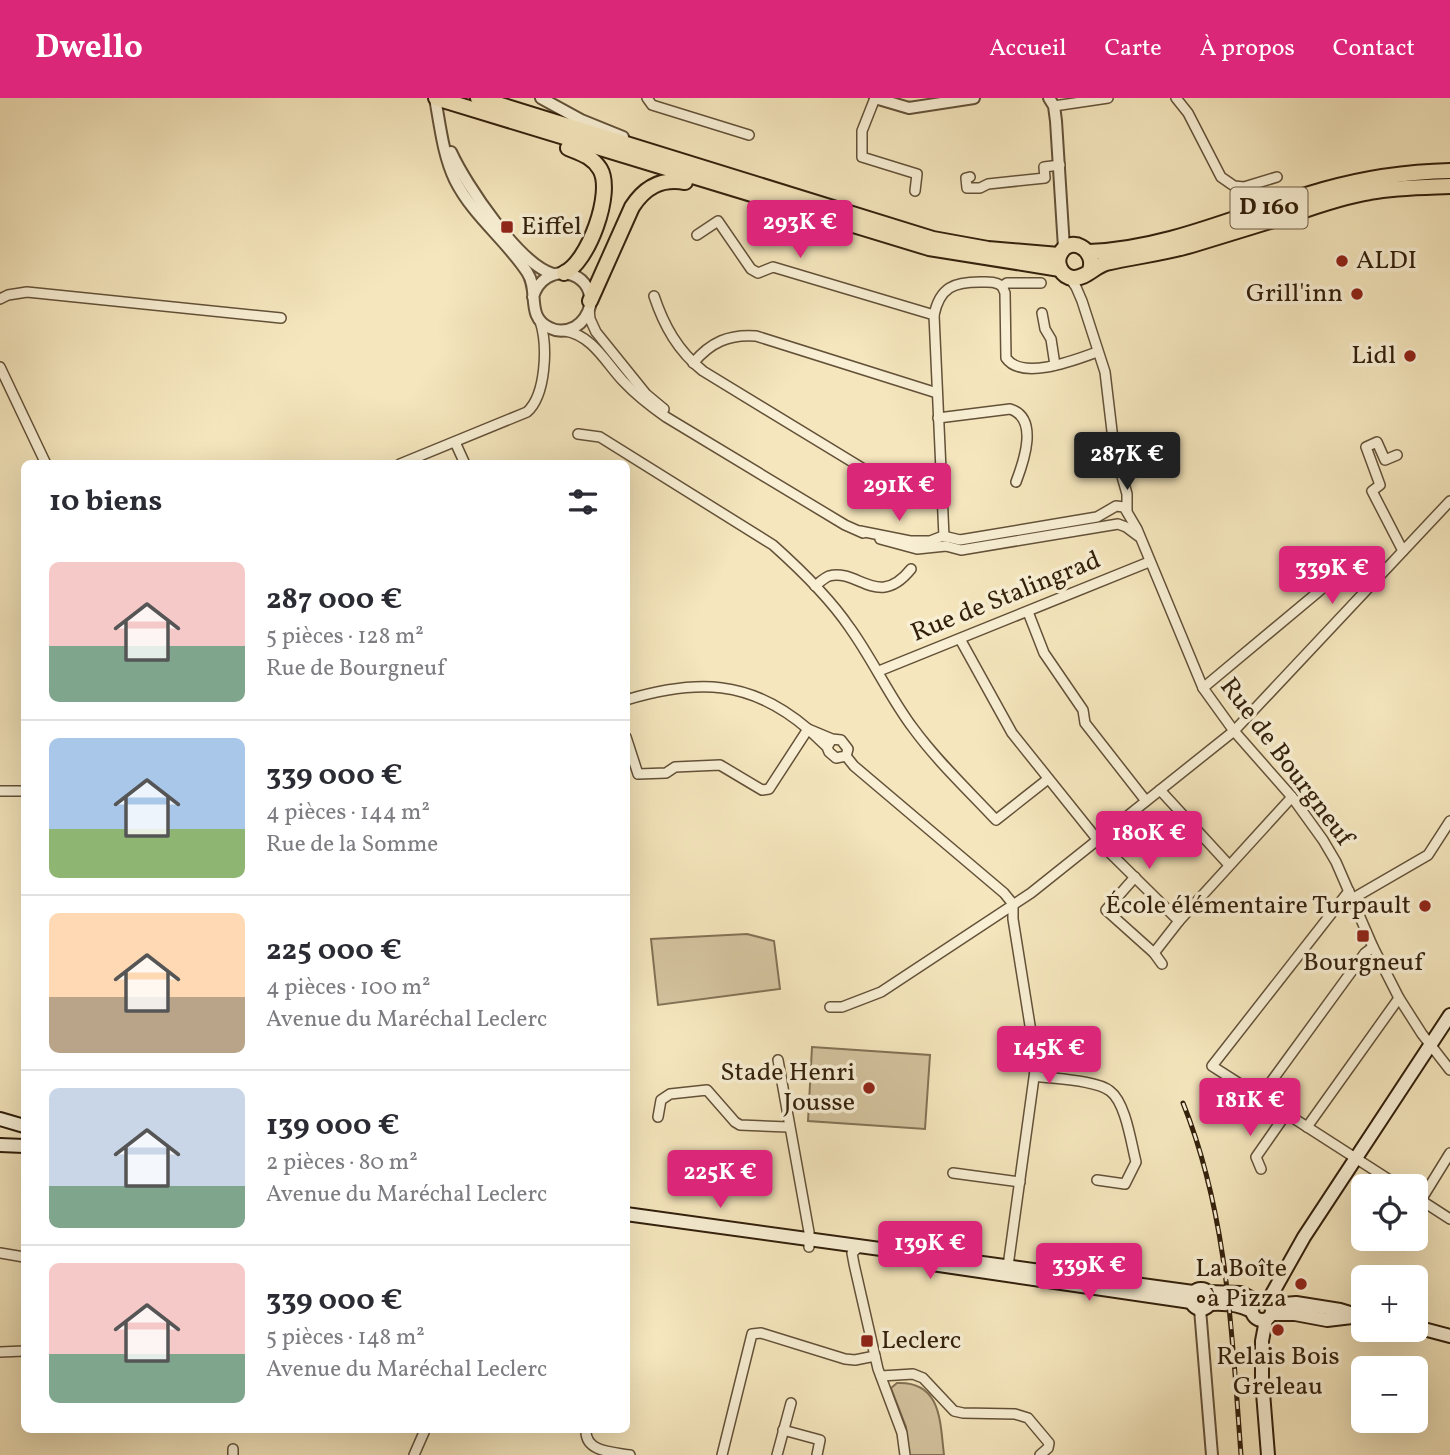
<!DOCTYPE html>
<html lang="fr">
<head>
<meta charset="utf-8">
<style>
	body { margin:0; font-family:Vollkorn,serif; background:#f7f7f7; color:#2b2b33; height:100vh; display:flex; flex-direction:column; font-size:26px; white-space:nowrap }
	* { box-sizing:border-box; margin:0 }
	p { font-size:23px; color:#7c7c81 }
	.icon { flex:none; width:38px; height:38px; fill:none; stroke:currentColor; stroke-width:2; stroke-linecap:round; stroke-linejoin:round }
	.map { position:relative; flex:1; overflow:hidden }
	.sheet { position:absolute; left:21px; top:362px; width:609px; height:973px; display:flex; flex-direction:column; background:#fff; border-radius:10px; box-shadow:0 7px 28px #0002 }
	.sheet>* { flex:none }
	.buttons { position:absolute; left:1351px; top:1076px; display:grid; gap:14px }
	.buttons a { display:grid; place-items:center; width:77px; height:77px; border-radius:10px; background:#fff; box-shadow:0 7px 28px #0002; font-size:35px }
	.price { position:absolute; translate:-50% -60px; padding:0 16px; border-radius:7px; background:#db2777; color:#fff; font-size:23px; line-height:46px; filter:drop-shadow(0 2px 4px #0008) }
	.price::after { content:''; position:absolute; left:50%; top:42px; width:21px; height:16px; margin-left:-10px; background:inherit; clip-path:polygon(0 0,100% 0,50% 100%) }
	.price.active { background:#222; color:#fff }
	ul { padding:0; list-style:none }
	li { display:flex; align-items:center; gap:21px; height:175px; padding:0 28px }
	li+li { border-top:2px solid #e1e1e2 }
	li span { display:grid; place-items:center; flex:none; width:196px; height:140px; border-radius:10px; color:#555 }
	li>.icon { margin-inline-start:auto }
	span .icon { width:84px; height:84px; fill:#fffc; stroke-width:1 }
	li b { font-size:30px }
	h2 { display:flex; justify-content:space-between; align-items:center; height:84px; padding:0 28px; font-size:30px }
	header { display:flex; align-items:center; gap:42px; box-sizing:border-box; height:98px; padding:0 35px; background:#db2777; color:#fff }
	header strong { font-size:33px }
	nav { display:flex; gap:38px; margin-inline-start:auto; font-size:24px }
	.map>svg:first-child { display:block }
</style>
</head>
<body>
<header>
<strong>Dwello</strong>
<nav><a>Accueil</a><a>Carte</a><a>À propos</a><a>Contact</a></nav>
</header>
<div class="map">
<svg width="1450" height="1357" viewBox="0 0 1450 1357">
	<rect width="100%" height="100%" fill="#f5e6bd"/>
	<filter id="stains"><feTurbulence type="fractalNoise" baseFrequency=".00286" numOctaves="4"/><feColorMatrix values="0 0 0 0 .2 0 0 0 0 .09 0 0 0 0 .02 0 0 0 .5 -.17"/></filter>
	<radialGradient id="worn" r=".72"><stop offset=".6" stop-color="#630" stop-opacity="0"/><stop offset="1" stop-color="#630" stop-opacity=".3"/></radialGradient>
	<!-- green -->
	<g fill="#d4c49f" stroke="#837255" stroke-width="2">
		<polygon points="747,836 774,843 780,891 658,907 651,841"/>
		<polygon points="812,949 930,957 925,1031 808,1023"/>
		<path d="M897,1285C942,1283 940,1325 944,1357H909L906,1329L891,1290Z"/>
	</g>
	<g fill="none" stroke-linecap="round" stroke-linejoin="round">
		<defs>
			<g id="minor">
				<polyline points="647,0 652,7 749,37"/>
				<polyline points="875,0 862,33 862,59 917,76 915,93"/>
				<polyline points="1176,0 1188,15 1221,79 1234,88 1244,89 1277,79"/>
				<polyline points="1054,8 1108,0"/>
				<polyline points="970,79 966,80 967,90 980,90 988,86 1045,80 1044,69 1060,67"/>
				<polyline points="697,137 718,123 751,171 758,175 773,169 934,217"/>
				<polyline points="1069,179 1076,189 1082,203 1105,274 1114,350 1127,396 1127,412"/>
				<path d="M1002,188L1005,195L1006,260C1022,283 1075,262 1097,254"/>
				<path d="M654,198C664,228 678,253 703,273L877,379L892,385L941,392"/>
				<polyline points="0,201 8,197 27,194 281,220"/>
				<polyline points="589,211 590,221 596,234 646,296 664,311"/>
				<polyline points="1042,215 1045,231 1051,241 1055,267"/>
				<path d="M565,233C592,237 606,265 623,283C636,297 650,308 666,319L845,427L863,435"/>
				<path d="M693,265C711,244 729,236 756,238L937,295"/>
				<polyline points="0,269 46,366"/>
				<path d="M938,320L1010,311C1039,320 1024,363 1016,384"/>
				<path d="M578,336L600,339L773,447C801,472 829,499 850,530C873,562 889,598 913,630C937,663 968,692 996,722L1048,681"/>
				<polyline points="455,344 465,366"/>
				<polyline points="1397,357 1385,362 1377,344 1366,349 1380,387 1372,393 1403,453"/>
				<path d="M400,366L527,314C546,297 548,248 540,223"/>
				<polyline points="860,433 910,443 930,443 943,438 960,442 1097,419 1116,408 1124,409 1137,431 1203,590 1234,633 1292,699 1323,742 1336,764 1373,849 1399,900 1422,936 1450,972"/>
				<path d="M944,439L934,217C940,189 954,184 980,184C989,184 994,183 1002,188L1007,185H1041"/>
				<polyline points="880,441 917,451 946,448"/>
				<polyline points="946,448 961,452 1118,426 1126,429 1138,438"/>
				<path d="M815,488C819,485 824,480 829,478C858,470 878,512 911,471"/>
				<polyline points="1028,514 1044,555 1083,612 1085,625 1146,703"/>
				<polyline points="960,541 1012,635 1101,746 1179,823"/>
				<polyline points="879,573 1149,464"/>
				<polyline points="1203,590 1354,464"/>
				<path d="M626,602C696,581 750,581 808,631L769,691L762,692L720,667L675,669L666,675L638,676L626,639"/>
				<polyline points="827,649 808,631 832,641 841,642 848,651 846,658 836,660 829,654 827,649 832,641"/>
				<polyline points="846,658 854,668 1004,795 1013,806"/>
				<polyline points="1160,692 1229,767"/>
				<polyline points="0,693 24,693"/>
				<polyline points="1135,779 1106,812 1154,855 1162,866"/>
				<polyline points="1349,793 1212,968 1399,1088"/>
				<polyline points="1352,801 1428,757 1450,723"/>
				<polyline points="1154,855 1179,823 1292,699"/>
				<polyline points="830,909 842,909 881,894 1031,795 1234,633 1450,403"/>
				<polyline points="778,962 809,1134 809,1149"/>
				<path d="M1035,978C1054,981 1096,982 1110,993C1126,1005 1131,1045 1136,1064L1125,1086L1097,1082"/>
				<polyline points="1260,999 1365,855 1373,849"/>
				<polyline points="658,1019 661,1002 670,996 707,992 735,1024 740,1027 788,1029"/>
				<polyline points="1307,1029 1399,900"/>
				<polyline points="1261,1071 1256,1059 1286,1016"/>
				<polyline points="953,1075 1020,1084"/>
				<polyline points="1416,1099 1450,1121"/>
				<polyline points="1421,1102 1450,1055"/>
				<polyline points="860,1148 852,1155 854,1166 878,1271 902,1335 905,1357"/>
				<polyline points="0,1155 24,1159"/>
				<polyline points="1002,1171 1008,1168 1036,965 1013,821 1013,806"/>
				<polyline points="0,1254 24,1253"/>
				<polyline points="881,1278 913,1276 923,1280 954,1313 963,1315 1015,1316 1028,1320 1049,1345 1048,1350 1040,1357"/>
				<path d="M586,1332C585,1354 612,1354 630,1357"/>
				<polyline points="783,1332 820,1342 817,1357"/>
				<polyline points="233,1351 233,1357"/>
				<polyline points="414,1357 425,1332"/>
				<polyline points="722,1357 752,1236 761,1235 845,1261 855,1262 875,1258"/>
				<polyline points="777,1357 791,1305"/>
			</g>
			<g id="tertiary">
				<path d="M435,0C440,27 443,57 455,82C473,118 506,142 527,174C540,193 525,219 550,230C558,234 567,233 575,229C583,224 588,216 590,208C595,171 544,162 533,199"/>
				<polyline points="541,0 581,22 623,39"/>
				<polyline points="875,0 909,10 974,0"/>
				<polyline points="1049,0 1054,8 1056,23 1064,150"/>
				<path d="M451,54C466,87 519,166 553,176"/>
				<polyline points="1200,1211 1212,1357"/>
			</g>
			<g id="secondary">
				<polyline points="0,1021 24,1028"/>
				<polyline points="0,1047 24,1048"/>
				<polyline points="626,1116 1193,1194"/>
				<polyline points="932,1166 1191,1204"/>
				<circle cx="1201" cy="1201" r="10"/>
				<polyline points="1208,1194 1241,1195 1257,1203"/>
				<circle cx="1262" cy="1212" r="10"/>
				<polyline points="1268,1203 1304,1139 1450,917"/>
				<path d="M1210,1206C1225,1205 1238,1206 1252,1213"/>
				<polyline points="1271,1207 1296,1205 1340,1212 1363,1219"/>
				<polyline points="1272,1216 1295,1216 1327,1222 1352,1219"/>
				<polyline points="1266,1222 1262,1243 1262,1282 1268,1357"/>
				<polyline points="1416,1229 1450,1238"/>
			</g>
			<g id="primary">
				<polyline points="436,0 929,150 1060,171"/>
				<polyline points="478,0 933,141 988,151 1059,157"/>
				<path d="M1089,154C1170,151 1245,114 1323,92C1365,80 1406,74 1450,73"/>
				<path d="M1090,172C1097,152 1070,136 1060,156C1055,166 1062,179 1073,180C1085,181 1095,168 1106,165C1136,158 1166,155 1195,146C1228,136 1260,126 1293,116C1318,107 1344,98 1370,94C1396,89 1423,89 1450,88"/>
				<path d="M564,175C588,165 614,94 600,71C592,58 580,55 568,50"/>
				<path d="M590,203L632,109C645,89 661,80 685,84"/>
			</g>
		</defs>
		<!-- minor casing -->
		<use href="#minor" stroke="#635138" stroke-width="12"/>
		<!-- tertiary casing -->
		<use href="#tertiary" stroke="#635138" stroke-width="14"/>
		<!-- secondary casing -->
		<use href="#secondary" stroke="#321f0b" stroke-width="16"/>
		<!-- primary casing -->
		<use href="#primary" stroke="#321f0b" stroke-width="18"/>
		<!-- minor -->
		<use href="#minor" stroke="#f8efd4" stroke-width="9"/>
		<!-- tertiary -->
		<use href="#tertiary" stroke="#f8efd4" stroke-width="10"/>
		<!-- secondary -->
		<use href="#secondary" stroke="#f8efd4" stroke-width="12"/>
		<!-- primary -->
		<use href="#primary" stroke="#f5e6bd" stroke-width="14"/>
		<defs>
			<path id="rail" d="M1183,1005C1228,1117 1232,1238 1241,1357"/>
		</defs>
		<!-- rail casing -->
		<use href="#rail" stroke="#321f0b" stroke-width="5"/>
		<!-- rail -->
		<use href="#rail" stroke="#f8efd4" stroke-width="2.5" stroke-dasharray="8" stroke-linecap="butt"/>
	</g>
	<!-- markers -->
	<g fill="#8f2418" stroke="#f8efd4" stroke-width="2.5">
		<rect x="500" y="122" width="14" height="14" rx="3.5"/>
		<circle cx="1342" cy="163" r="7"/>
		<circle cx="1357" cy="196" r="7"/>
		<circle cx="1410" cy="258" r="7"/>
		<circle cx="1425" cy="808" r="7"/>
		<rect x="1356" y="831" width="14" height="14" rx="3.5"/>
		<circle cx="869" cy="990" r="7"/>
		<circle cx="1301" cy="1186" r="7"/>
		<circle cx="1278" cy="1232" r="7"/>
		<rect x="860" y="1236" width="14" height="14" rx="3.5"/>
	</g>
	<g text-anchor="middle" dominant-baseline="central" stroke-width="7" stroke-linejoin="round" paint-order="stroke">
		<!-- shield labels -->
		<rect fill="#f8efd4" stroke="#6d5d47" stroke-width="2" x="1230.5" y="89.5" width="77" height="41" rx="5"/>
		<g font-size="24" font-weight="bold" fill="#321f0b">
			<text x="1269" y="110">D 160</text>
		</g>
		<!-- poi labels -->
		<g font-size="26" fill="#321f0b" stroke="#f8efd4" text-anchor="end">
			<text x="521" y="129" text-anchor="start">Eiffel</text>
			<text x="1356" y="163" text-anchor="start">ALDI</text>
			<text x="1343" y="196">Grill'inn</text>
			<text x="1396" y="258">Lidl</text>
			<text x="1411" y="808">École élémentaire Turpault</text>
			<text x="1363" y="865" text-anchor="middle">Bourgneuf</text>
			<text x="855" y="975">Stade Henri<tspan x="855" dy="30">Jousse</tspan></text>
			<text x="1287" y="1171">La Boîte<tspan x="1287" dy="30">à Pizza</tspan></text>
			<text x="881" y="1243" text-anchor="start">Leclerc</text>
			<text x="1278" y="1259" text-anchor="middle">Relais Bois<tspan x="1278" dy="30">Greleau</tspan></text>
		</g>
		<!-- street labels -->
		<g font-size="26" fill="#321f0b" stroke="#f8efd4">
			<text transform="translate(1006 499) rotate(-22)">Rue de Stalingrad</text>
			<text transform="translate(1286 664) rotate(53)">Rue de Bourgneuf</text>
		</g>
	</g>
	<rect width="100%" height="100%" filter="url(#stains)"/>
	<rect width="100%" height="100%" fill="url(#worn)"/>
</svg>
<div class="buttons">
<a><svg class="icon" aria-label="locate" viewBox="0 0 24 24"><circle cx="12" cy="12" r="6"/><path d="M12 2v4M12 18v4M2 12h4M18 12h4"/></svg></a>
<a>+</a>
<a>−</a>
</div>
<b class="price" style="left:800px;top:162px">293K €</b>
<b class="price active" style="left:1127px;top:394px">287K €</b>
<b class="price" style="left:899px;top:425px">291K €</b>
<b class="price" style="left:1332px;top:508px">339K €</b>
<b class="price" style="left:1149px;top:773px">180K €</b>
<b class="price" style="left:1049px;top:988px">145K €</b>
<b class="price" style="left:1250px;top:1040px">181K €</b>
<b class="price" style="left:720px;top:1112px">225K €</b>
<b class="price" style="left:930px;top:1183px">139K €</b>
<b class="price" style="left:1089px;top:1205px">339K €</b>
<section class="sheet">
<h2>10 biens<svg class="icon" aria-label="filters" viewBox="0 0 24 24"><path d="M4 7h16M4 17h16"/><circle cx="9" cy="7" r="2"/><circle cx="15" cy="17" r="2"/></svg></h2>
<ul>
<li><span style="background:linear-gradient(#f6c9c9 60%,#7fa58c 0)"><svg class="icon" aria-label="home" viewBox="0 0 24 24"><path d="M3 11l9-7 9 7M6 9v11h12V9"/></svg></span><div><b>287 000 €</b><p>5 pièces · 128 m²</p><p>Rue de Bourgneuf</p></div></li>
<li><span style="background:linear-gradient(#a9c7e8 65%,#8fb573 0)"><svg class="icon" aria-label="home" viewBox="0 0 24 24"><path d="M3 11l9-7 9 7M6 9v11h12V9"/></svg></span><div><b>339 000 €</b><p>4 pièces · 144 m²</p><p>Rue de la Somme</p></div></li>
<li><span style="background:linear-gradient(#ffd9b3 60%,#b9a48a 0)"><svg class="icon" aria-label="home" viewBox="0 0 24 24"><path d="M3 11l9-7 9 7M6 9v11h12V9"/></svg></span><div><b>225 000 €</b><p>4 pièces · 100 m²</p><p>Avenue du Maréchal Leclerc</p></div></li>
<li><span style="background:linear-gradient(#c9d6e8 70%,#7fa58c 0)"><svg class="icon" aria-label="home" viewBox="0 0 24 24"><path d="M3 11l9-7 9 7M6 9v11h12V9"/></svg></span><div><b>139 000 €</b><p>2 pièces · 80 m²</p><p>Avenue du Maréchal Leclerc</p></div></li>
<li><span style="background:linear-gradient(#f6c9c9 65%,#7fa58c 0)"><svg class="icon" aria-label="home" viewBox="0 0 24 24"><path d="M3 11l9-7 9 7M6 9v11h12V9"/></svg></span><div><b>339 000 €</b><p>5 pièces · 148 m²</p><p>Avenue du Maréchal Leclerc</p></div></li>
</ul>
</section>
</div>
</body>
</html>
